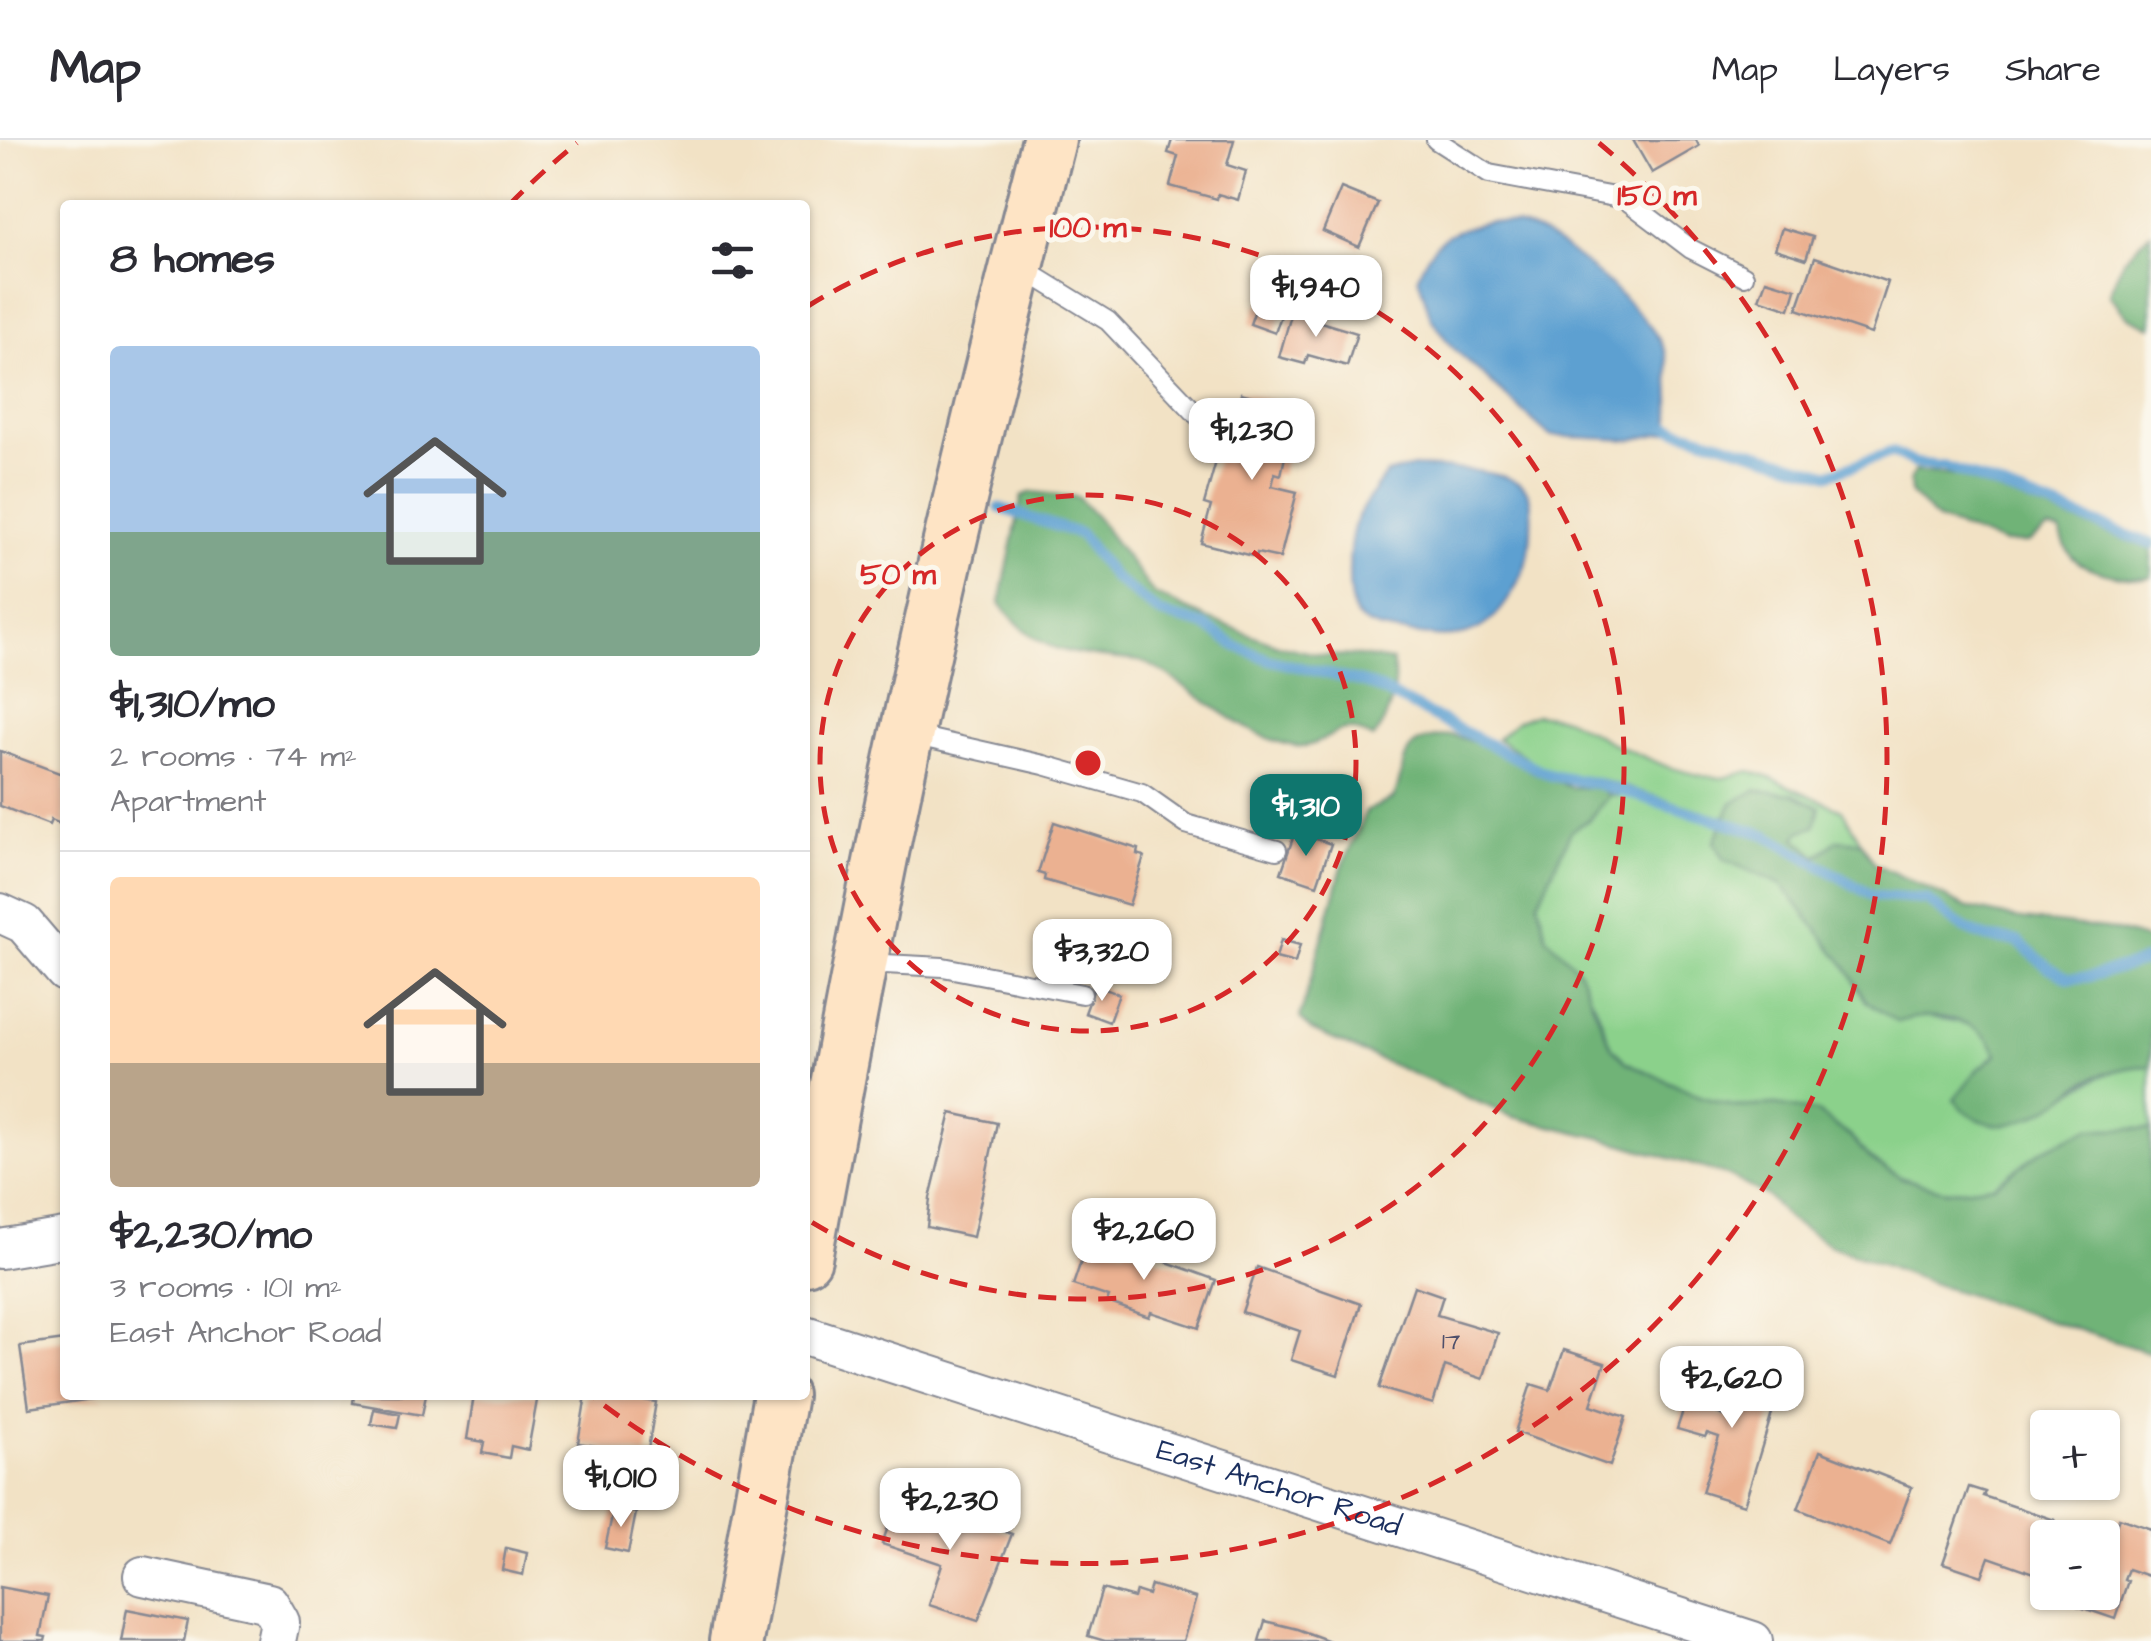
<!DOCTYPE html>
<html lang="en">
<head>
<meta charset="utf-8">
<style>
	body { margin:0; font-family:"Architects Daughter",sans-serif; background:#f7f7f7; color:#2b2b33; height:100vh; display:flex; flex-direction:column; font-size:38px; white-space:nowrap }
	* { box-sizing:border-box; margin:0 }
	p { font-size:32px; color:#7c7c81 }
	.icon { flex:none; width:55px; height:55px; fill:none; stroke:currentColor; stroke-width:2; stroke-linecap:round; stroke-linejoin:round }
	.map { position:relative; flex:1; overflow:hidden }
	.details { position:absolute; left:60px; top:60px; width:750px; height:1200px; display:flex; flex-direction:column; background:#fff; border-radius:10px; box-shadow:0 2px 8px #0004 }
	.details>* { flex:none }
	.buttons { position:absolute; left:2030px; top:1270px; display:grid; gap:20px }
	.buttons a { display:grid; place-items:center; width:90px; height:90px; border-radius:10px; background:#fff; box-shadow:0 2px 8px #0004; font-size:50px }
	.price { position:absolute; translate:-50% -85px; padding:0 22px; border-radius:20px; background:#fff; color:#222; font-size:32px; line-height:65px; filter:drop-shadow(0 2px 5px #0008) }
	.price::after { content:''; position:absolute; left:50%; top:60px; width:30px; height:22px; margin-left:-15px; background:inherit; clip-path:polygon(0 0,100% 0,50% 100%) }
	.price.on { background:#0f766e; color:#fff }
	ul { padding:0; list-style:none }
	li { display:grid; align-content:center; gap:20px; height:530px; padding:0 50px }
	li+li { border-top:2px solid #e1e1e2 }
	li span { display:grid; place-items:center; height:310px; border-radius:10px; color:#555 }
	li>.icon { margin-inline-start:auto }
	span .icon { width:180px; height:180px; fill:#fffc; stroke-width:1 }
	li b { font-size:42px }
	h2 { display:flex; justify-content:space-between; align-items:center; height:120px; padding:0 50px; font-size:42px }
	header { display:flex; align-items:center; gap:60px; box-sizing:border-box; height:140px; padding:0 50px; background:#fff; border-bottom:2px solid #e1e1e2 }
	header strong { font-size:48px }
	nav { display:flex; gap:55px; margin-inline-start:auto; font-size:35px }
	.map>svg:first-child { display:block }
</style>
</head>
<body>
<header>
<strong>Map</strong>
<nav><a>Map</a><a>Layers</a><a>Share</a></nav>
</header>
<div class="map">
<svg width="2151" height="1501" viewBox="0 0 2151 1501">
	<rect width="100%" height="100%" fill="#fbf7ec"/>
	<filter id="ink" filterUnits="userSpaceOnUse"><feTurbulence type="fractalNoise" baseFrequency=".01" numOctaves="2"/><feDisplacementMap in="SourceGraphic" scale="20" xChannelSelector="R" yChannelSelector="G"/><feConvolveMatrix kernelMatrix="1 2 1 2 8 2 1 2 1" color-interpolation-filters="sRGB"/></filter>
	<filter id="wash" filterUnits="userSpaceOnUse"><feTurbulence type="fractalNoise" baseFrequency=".0048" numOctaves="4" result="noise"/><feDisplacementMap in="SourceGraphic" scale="40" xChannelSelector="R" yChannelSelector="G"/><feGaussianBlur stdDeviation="2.25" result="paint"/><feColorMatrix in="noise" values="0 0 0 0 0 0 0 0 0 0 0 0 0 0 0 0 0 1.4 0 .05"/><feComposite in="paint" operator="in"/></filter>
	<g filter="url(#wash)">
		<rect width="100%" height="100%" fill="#f2e2c5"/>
		<!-- green -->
		<g fill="#8bd18b" stroke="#538074" stroke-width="2.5">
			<path d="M1536,574L1565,578L1612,603L1668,627L1703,636L1723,638L1750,631L1773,639L1842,670L1861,702L1837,700L1817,717L1795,698L1801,691L1732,663L1725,677C1684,667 1645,652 1604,641C1587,636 1566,636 1550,631C1533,625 1516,608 1497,599L1517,581Z"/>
			<path d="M1609,655L1627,656L1722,684L1714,702C1735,735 1759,726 1784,747C1818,776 1844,822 1866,861C1884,866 1903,872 1922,876C1954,881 1982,879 1997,913L1979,929L2058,962C2085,941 2116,926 2151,926V989H2089L2044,1009L1994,1045L1947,1051L1902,1038L1869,1018L1850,996L1776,965L1736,967L1699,956L1625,922L1612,908L1595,864L1546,796L1538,762L1571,691L1591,678Z"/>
		</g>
		<!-- forest -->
		<g fill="#70b377" stroke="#46716a" stroke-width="2.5">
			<polygon points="2151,92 2151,187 2127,176 2109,154 2123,120"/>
			<path d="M1914,331L1957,336L2151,409V436C2137,442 2095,432 2081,424C2068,416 2064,404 2060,391L2048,389L2028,403H2003L1937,380L1911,354L1910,341Z"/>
			<path d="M1032,352L1077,357L1097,378L1154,454L1204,477L1278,505L1320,515L1360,516L1392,521C1399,547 1389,577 1373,599C1367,596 1359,591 1352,590C1333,587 1321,609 1295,606C1243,598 1194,547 1148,524C1138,519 1122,520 1111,518C1057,512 1034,508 1000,463L1022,356Z"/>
			<path d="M1452,595L1493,608L1533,632L1570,647L1600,648L1609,655L1591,678L1571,691L1538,762L1546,796L1578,829L1612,908L1626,922L1699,956L1736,967L1776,965L1816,972L1850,996L1869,1018L1902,1038L1947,1051L1994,1045L2044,1009L2089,989H2151V1213L1943,1147L1832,1106L1789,1080L1767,1056L1724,1034L1601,998L1513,977L1311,890L1300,878L1342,727L1366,671L1393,659C1411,618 1393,600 1452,595Z"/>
			<path d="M1756,650L1793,654L1820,667L1815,687L1801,691L1796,698L1817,717L1837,700L1861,702L1875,724L1968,768L2014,778L2114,790L2151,801V926C2132,926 2108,932 2090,939C2078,944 2069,956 2058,962C2019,987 1988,998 1954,960L1979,929L1997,914C1982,876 1931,871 1897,882L1866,861L1846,826L1782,745L1725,720L1714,702L1732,663Z"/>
		</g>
		<!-- water -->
		<g fill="#5da0d1" stroke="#3c6898" stroke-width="2.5">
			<path d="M1491,82C1509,83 1528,86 1544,95C1577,114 1648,173 1663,207C1670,222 1672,277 1668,292L1632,300L1550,296L1450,205L1431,178L1418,136C1432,97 1452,89 1491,82Z"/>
			<path d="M1413,327C1439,329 1515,327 1528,353C1533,363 1531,380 1531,390C1531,415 1523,434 1511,455C1485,499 1455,501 1407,493C1392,491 1368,489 1357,476C1345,461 1349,405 1354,387C1360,368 1375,350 1386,334Z"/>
		</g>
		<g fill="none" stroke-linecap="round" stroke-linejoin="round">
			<!-- stream -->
			<g stroke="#5da0d1" stroke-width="11">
				<polyline points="1669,287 1829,334 1892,312 1913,323 1945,327 2151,404"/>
				<polyline points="1000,368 1080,394 1113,437 1161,474 1204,485 1236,506 1270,520 1369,544 1552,636 1598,644 1767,695 1873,756 1927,760 1965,789 1987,798 2017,801 2048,827 2069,838 2088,837 2145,821 2151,823"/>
			</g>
		</g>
		<g id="blocks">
			<!-- building -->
			<g fill="#ebb191">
				<polygon points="1172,0 1234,0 1227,25 1246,31 1238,60 1218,54 1217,59 1170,46 1178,16 1168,13"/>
				<polygon points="1633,0 1696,0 1699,6 1652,33"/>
				<polygon points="1341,48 1378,63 1359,107 1323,91"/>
				<polygon points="1782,88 1813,97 1806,119 1775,109"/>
				<polygon points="1815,117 1888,142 1871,194 1797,169"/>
				<polygon points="1766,140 1796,149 1790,169 1759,159"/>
				<polygon points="1257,164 1282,173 1275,193 1250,184"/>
				<polygon points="1293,168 1319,175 1317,181 1357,193 1347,226 1308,215 1305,224 1279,217"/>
				<polygon points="1241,253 1296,268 1281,335 1275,333 1272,346 1297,352 1280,418 1257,413 1256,417 1201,403 1211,366 1204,364 1217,318 1228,321 1234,299 1230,298"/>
				<polygon points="0,611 65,635 65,686 51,680 49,685 0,666"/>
				<polygon points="1054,682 1138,709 1137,714 1144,716 1129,765 1044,740 1045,735 1038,733"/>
				<polygon points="1295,692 1331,704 1317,745 1281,733"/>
				<polygon points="1281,800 1300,805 1295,823 1276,818"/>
				<polygon points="1095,846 1119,854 1109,882 1085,873"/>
				<polygon points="951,973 997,983 973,1097 927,1087 930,1058"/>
				<polygon points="1089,1098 1125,1110 1126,1107 1216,1140 1199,1188 1151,1172 1149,1177 1107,1162 1109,1157 1073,1145"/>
				<polygon points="1257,1127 1361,1164 1338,1235 1291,1220 1300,1191 1242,1172"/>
				<polygon points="1414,1146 1443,1156 1437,1175 1498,1193 1483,1239 1445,1226 1433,1264 1379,1248"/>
				<polygon points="65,1200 65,1255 106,1257 29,1268 20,1206"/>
				<polygon points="1564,1210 1605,1223 1591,1265 1626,1277 1610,1326 1515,1292 1531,1244 1550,1250"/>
				<polygon points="1727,1228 1781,1244 1744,1365 1702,1352 1719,1297 1707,1293 1705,1297 1677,1289 1691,1246 1719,1255 1714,1272 1725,1276 1733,1249 1722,1246"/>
				<polygon points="354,1255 426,1255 422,1275 353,1263"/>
				<polygon points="474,1255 538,1255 528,1310 511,1306 509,1318 482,1313 484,1302 467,1299"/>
				<polygon points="586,1255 612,1255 656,1262 647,1315 578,1303"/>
				<polygon points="374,1269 400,1274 397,1288 371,1284"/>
				<polygon points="1820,1311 1912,1347 1890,1405 1798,1369"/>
				<polygon points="1969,1347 1985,1352 1983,1356 2055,1380 2037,1434 1989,1417 1982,1436 1943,1423"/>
				<polygon points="899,1355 1012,1394 978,1481 929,1465 942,1424 882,1404"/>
				<polygon points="614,1367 636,1373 628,1413 605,1408"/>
				<polygon points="2119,1378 2151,1389 2151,1437 2128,1429 2124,1439 2128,1441 2115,1479 2077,1466 2082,1452 2102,1452 2102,1424"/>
				<polygon points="506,1408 527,1413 523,1435 502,1430"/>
				<polygon points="1151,1445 1196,1458 1183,1501 1105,1501 1088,1496 1102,1449 1134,1458 1136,1451 1148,1455"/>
				<polygon points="0,1447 48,1456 40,1496 46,1497 45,1501 0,1501"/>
				<polygon points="127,1469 188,1481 184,1501 121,1501"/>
				<polygon points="1265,1481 1297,1489 1330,1501 1259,1501"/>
			</g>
		</g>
	</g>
	<g filter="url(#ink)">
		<use href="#blocks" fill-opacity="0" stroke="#868892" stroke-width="2.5"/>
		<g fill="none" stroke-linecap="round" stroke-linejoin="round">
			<defs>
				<g id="lane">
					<polyline points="1436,0 1489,34 1625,59 1691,109 1744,136"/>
					<polyline points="1022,128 1108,181 1206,284"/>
					<polyline points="912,595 1044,625 1142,653 1186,684 1277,710"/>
					<polyline points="865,823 943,827 1082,854"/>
				</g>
				<g id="street">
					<polyline points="0,773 24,784 65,832"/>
					<polyline points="0,1109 65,1098"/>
					<path id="s1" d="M805,1195L1753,1501"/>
					<polyline points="143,1436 269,1463 280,1482 276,1501"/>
				</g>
				<g id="secondary">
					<path d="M805,1118C837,944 869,770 906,597C949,397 998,198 1049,0"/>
					<polyline points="736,1501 780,1255"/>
				</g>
			</defs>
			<!-- lane casing -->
			<use href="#lane" stroke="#868892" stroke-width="22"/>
			<!-- street casing -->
			<use href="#street" stroke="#868892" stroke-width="42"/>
			<!-- secondary casing -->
			<use href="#secondary" stroke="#868892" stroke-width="58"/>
			<!-- lane -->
			<use href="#lane" stroke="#fff" stroke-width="18"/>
			<!-- street -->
			<use href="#street" stroke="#fff" stroke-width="38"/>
			<!-- secondary -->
			<use href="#secondary" stroke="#fee4c5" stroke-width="52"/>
		</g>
	</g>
	<!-- distance rings -->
	<g fill="none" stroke="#d62828" stroke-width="5" stroke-dasharray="18 12">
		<circle cx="1088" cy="623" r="268"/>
		<path d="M808 166A536 536 0 1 1 808 1080"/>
		<path d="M510 64A804 804 0 0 1 577 3M1599 3A804 804 0 0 1 593 1257"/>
	</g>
	<g text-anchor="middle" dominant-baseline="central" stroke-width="10" stroke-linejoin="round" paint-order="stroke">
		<!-- number labels -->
		<g font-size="25" fill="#4f506b">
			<text x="1451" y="1201">17</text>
		</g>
		<!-- street labels -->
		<g font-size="30" fill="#1b2f5e" stroke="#fbf7ec">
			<text stroke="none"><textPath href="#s1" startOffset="498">East Anchor Road</textPath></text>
		</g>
	</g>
	<circle cx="1088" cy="623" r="15" fill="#d62828" stroke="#fbf7ec" stroke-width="5"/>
	<g font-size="30" text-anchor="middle" font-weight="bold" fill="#d62828" stroke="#fbf7ec" stroke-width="10" stroke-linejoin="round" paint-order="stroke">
		<text x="1657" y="65">150 m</text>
		<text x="1088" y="97">100 m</text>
		<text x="898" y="444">50 m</text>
	</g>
</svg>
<div class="buttons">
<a>+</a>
<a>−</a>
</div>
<b class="price" style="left:1316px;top:200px">$1,940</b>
<b class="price" style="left:1252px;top:343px">$1,230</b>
<b class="price on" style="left:1306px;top:719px">$1,310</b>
<b class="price" style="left:1102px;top:864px">$3,320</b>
<b class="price" style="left:1144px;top:1143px">$2,260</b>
<b class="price" style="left:1732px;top:1291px">$2,620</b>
<b class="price" style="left:621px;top:1390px">$1,010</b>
<b class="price" style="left:950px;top:1413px">$2,230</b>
<section class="details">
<h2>8 homes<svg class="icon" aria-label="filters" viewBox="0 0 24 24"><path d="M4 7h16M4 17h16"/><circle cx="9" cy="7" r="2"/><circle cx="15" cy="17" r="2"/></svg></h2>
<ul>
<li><span style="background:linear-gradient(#a9c7e8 60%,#7fa58c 0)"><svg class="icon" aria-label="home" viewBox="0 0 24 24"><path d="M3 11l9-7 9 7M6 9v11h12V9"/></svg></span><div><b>$1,310/mo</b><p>2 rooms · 74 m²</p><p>Apartment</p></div></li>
<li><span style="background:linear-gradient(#ffd9b3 60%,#b9a48a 0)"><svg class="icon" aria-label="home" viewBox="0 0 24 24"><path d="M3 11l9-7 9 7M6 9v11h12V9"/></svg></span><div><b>$2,230/mo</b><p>3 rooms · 101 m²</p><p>East Anchor Road</p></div></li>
</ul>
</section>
</div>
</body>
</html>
